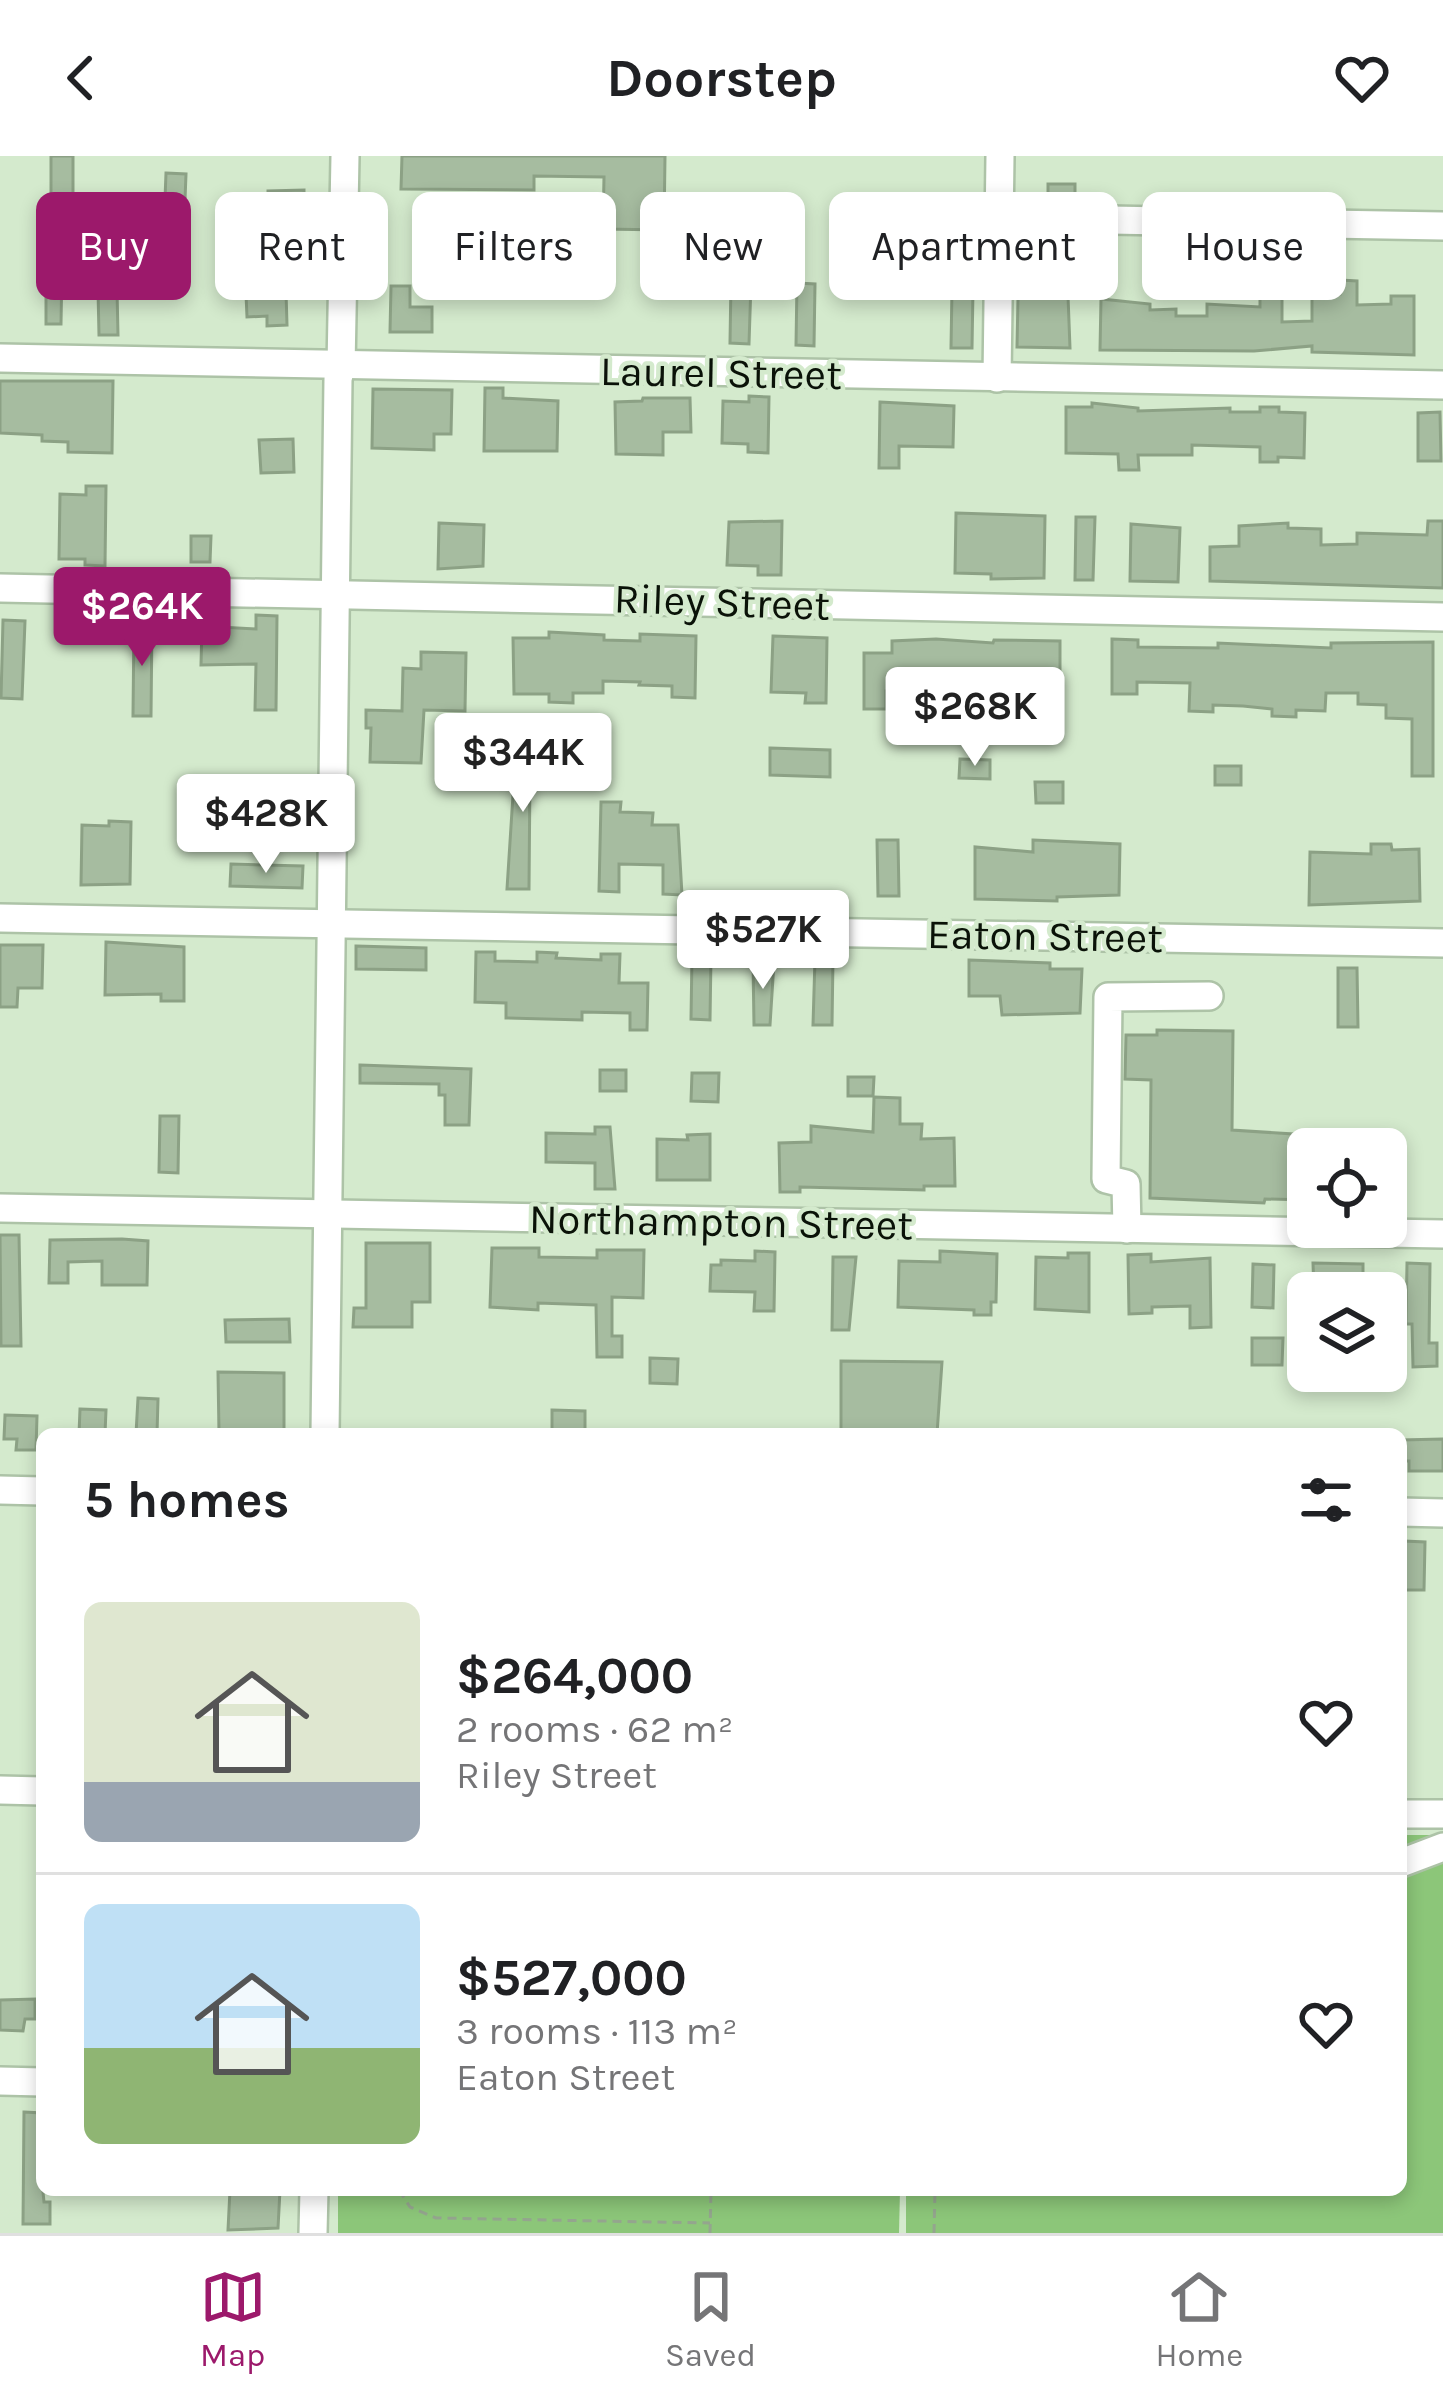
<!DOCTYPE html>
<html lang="en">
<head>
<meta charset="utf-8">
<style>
	body { margin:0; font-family:Karla,sans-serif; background:#f2f2f2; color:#202124; height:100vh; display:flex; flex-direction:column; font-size:45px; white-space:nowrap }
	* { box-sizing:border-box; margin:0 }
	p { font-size:39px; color:#757577 }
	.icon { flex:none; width:66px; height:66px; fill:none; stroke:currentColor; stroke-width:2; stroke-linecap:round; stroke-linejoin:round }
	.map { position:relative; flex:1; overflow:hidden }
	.panel { position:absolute; left:36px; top:1272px; width:1371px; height:768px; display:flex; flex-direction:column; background:#fff; border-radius:18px; box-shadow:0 6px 18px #0003 }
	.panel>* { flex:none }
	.banner { position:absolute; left:36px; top:36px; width:1371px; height:108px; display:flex; gap:24px }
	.controls { position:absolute; left:1287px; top:972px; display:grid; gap:24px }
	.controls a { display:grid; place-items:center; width:120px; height:120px; border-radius:18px; background:#fff; box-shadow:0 6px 18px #0003; font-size:60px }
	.price { position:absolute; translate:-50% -102px; padding:0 27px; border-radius:12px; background:#fff; color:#222; font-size:39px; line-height:78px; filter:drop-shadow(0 3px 6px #0008) }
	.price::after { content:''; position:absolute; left:50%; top:72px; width:36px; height:27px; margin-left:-18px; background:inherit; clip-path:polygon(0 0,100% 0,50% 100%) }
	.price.current { background:#9c196b; color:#fff }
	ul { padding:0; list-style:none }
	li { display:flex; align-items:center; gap:36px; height:300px; padding:0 48px }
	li+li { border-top:3px solid #e0e0e0 }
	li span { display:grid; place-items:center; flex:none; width:336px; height:240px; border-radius:18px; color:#555 }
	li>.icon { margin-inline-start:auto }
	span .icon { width:144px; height:144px; fill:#fffc; stroke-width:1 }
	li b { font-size:51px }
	h2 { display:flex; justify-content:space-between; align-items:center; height:144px; padding:0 48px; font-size:51px }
	.tag { padding:0 42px; border-radius:18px; background:#fff; box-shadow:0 6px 18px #0003; font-size:42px; line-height:108px }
	.tag.current { background:#9c196b; color:#fff }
	header { display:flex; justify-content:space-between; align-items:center; height:156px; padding:0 48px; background:#fff; font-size:54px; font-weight:700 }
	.dock { display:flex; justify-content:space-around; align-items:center; height:168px; border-top:3px solid #e0e0e0; background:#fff; font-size:33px; color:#757577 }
	.dock a { display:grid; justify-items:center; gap:6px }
	.dock .current { color:#9c196b }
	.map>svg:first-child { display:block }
</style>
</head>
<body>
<header><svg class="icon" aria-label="back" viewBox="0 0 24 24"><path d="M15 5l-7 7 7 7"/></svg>Doorstep<svg class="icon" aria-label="heart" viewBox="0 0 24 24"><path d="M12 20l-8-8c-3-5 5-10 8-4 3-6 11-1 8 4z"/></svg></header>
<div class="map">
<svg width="1443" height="2077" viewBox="0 0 1443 2077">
	<rect width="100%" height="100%" fill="#d4eacd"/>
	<!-- green -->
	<g fill="#8cc679">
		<polygon points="1401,1679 1443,1679 1443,2077 906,2077 906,2034 1401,2034"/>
		<polygon points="338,2034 900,2034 899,2077 338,2077"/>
	</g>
	<!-- building -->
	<g fill="#a6bca0" stroke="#8ca185" stroke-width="3">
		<rect x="51" y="0" width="22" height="50"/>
		<polygon points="402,0 665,0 664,74 603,73 604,21 534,20 534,34 401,33"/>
		<polygon points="166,17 186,18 185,44 165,43"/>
		<rect x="1048" y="28" width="27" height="17"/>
		<polygon points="304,34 304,55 268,56 268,35"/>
		<polygon points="920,56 968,57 970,101 919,100"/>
		<polygon points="46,110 62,110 61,168 46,168"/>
		<polygon points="1340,124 1357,125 1357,149 1391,148 1391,140 1414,140 1414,199 1312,196 1312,190 1254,195 1100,194 1101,143 1150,148 1150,154 1176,153 1176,160 1207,160 1207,148 1260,151 1260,142 1282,142 1282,166 1312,165 1312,138 1340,138"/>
		<polygon points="731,126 751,127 749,188 730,187"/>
		<polygon points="797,127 815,128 814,190 796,189"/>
		<polygon points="391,130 410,130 410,151 432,151 432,176 390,176"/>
		<polygon points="952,133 973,134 972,192 951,192"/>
		<polygon points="98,134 117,134 118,179 99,179"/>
		<polygon points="286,136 287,169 267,170 267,160 247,161 246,138"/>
		<polygon points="1047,140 1068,140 1070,192 1017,191 1018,142"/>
		<polygon points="0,225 113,225 112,297 68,296 68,286 42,285 42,279 0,277"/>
		<polygon points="485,232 503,232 503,242 558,245 557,295 484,295"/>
		<polygon points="373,233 452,234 451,278 434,278 434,294 372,292"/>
		<polygon points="749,240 769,241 768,297 748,296 748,288 722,287 723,245 749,246"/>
		<polygon points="643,242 690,242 691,276 663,276 663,299 616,298 615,246 642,245"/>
		<polygon points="880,246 954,250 953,291 899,290 899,312 879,312"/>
		<polygon points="1092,247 1138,252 1138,255 1230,252 1230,256 1260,256 1260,251 1279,251 1279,256 1305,257 1304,302 1278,301 1278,306 1260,306 1260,291 1192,289 1192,299 1138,299 1139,314 1119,314 1118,298 1066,297 1066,251 1092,251"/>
		<polygon points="1440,256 1441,305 1418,305 1418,257"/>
		<polygon points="293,283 294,316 261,317 259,284"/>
		<polygon points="86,330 106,330 105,410 85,409 85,403 59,403 60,338 86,339"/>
		<polygon points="956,357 1045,360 1044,422 991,423 991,418 955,417"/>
		<polygon points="1076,361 1095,361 1093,424 1075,424"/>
		<polygon points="782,365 781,419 758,419 758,410 727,409 729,366"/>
		<polygon points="1428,365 1443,365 1443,432 1210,425 1210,391 1239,390 1239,370 1288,367 1288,372 1321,373 1321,389 1357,388 1357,377 1427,379"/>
		<polygon points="439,367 484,369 483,410 438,413"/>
		<polygon points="1131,368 1180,372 1178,426 1130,425"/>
		<polygon points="191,380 211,380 210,406 191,406"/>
		<polygon points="256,459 277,460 276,554 255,554 256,508 201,509 202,470 256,473"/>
		<polygon points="3,464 25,465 22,543 1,542"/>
		<polygon points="134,466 152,466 151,560 133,560"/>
		<polygon points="549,476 604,479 604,484 640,485 640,478 696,480 695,542 672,541 672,530 639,529 640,526 603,525 603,537 573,537 573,547 549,546 549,538 514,538 513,482 549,482"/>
		<polygon points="773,480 827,482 826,547 805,547 806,537 771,536"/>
		<polygon points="936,483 993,487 994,484 1060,485 1060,534 1053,535 1054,540 962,536 962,525 935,524 936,518 906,518 905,535 886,535 886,553 864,553 864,497 892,497 892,485"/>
		<polygon points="1112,483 1138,484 1138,491 1218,492 1218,487 1331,492 1331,487 1433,486 1433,620 1412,620 1412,563 1386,562 1386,549 1358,548 1358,537 1326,537 1325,555 1296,554 1296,561 1272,560 1272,553 1243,550 1213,549 1213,556 1189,555 1190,527 1137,526 1137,538 1112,538"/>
		<polygon points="421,496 466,497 465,555 424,554 421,607 370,606 371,572 366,572 366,554 402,555 403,512 421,513"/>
		<polygon points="516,592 547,592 547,616 530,616 529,733 507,733"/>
		<polygon points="770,592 830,594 830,621 770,619"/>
		<polygon points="960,603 990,604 990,623 959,622"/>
		<rect x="1215" y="610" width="26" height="19"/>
		<polygon points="1035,626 1063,626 1063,647 1036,647"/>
		<polygon points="601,646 621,646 620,656 653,657 652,669 678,669 682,739 663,738 663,709 619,708 619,736 599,735"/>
		<polygon points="109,665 131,666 130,728 81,729 82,669 109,670"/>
		<polygon points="877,684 898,684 899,740 878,740"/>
		<polygon points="1033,684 1120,688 1119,739 1057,741 1057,745 975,743 975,691 1033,696"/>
		<polygon points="1371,688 1391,688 1392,694 1419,693 1420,745 1309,749 1310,696 1371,698"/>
		<polygon points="231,708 303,710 302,732 230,730"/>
		<polygon points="106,786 184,791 184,845 161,845 161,838 105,839"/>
		<polygon points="0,789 43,789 42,832 18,832 17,851 0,851"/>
		<polygon points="356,790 426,792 426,814 356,813"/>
		<polygon points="476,796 495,796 495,805 537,806 537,796 557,797 556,802 601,804 601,798 620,798 619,827 648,827 647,874 630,874 630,857 582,856 582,864 506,862 506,847 475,846"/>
		<polygon points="692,800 711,800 710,864 691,863"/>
		<polygon points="815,803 833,803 832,869 813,869"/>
		<polygon points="969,804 1050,807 1050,813 1082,813 1080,857 1002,859 1000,840 969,840"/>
		<polygon points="753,806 774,806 770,869 754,869"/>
		<polygon points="1338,812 1357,812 1358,871 1338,871"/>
		<polygon points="1157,874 1233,875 1232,974 1293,978 1293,996 1308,996 1308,1044 1265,1043 1264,1047 1150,1042 1151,924 1125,923 1126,879 1157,879"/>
		<polygon points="360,909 471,913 469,969 445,969 445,939 439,939 439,928 360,927"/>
		<rect x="600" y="914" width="26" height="21"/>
		<polygon points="692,917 719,917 718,946 691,945"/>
		<polygon points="848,921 874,921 873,940 848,940"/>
		<polygon points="874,941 900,942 900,968 922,968 921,983 954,982 955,1030 924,1030 924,1034 800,1031 800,1036 780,1036 779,987 811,986 811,970 873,976"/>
		<polygon points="160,960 179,960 178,1017 159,1016"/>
		<polygon points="595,971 610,971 615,1033 595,1033 595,1007 546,1006 546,977 595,978"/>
		<polygon points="710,978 710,1024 657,1024 657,983 688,984 687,979"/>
		<polygon points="0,1079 19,1079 21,1190 1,1190"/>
		<polygon points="122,1083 148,1085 147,1129 102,1129 102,1105 68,1106 68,1127 49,1127 50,1084"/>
		<polygon points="366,1087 430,1087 430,1146 412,1146 412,1171 353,1171 354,1152 366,1152"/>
		<polygon points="492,1092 539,1092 539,1101 597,1102 597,1094 644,1094 643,1142 612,1141 612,1180 622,1180 622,1201 597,1201 596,1149 538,1147 538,1154 490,1151"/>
		<polygon points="755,1095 775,1096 774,1155 754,1155 755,1136 710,1135 711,1109 721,1109 721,1104 755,1105"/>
		<polygon points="940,1095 997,1098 996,1146 991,1146 991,1159 974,1159 974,1154 898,1151 899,1105 940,1106"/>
		<polygon points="1068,1097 1089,1097 1089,1156 1035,1153 1036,1101 1068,1102"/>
		<polygon points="1151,1098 1151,1106 1210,1102 1211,1171 1190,1172 1190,1150 1152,1151 1152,1157 1129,1158 1128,1099"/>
		<polygon points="833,1101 856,1101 849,1174 832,1174"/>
		<polygon points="1313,1107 1363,1108 1363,1137 1314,1137"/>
		<polygon points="1407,1107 1430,1108 1429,1187 1437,1187 1437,1210 1413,1211 1412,1168 1406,1168"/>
		<polygon points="1253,1108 1274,1109 1273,1152 1252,1151"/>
		<polygon points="289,1163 290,1186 226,1186 225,1164"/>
		<polygon points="1252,1182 1283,1182 1282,1209 1252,1209"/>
		<polygon points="650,1202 678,1203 677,1228 650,1227"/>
		<polygon points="841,1205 942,1206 937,1278 841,1278"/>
		<polygon points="218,1216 284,1217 284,1276 219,1277"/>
		<polygon points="138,1242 158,1243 157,1278 136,1278"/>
		<polygon points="80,1253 106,1254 105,1278 79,1278"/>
		<polygon points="552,1254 585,1255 585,1278 552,1276"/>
		<polygon points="5,1259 37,1260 36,1294 16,1294 17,1283 4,1283"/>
		<polygon points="1443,1283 1443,1315 1409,1315 1409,1305 1401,1305 1401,1284"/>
		<polygon points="1404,1385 1425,1386 1424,1434 1403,1434"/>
		<polygon points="35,1843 35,1863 25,1863 23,1875 0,1874 0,1844"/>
		<polygon points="24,1956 42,1957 40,2007 44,2046 50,2046 50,2068 23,2068"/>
		<polygon points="230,2034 280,2034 278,2072 228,2074"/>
	</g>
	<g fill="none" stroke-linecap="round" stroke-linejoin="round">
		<defs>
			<g id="minor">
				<polyline points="999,62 1443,70"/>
				<polyline points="0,202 1443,229"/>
				<polyline points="997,222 1000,0"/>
				<polyline points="0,432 1443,461"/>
				<polyline points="0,762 1443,787"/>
				<polyline points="0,1052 1443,1078"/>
				<polyline points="1127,1073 1126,1028 1106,1023 1108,841 1209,840"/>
				<polyline points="325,1278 338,223 341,211 345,0"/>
				<polyline points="0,1334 42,1335"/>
				<polyline points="1401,1356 1443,1357"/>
				<polyline points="0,1634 42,1635"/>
				<polyline points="1401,1658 1443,1658"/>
				<polyline points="1401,1707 1443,1691"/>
				<polyline points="0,1925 42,1926"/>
				<polyline points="313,2077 314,2034"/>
			</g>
		</defs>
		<!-- minor casing -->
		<use href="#minor" stroke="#adc3a7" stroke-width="32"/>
		<!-- path -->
		<g stroke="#94a58e" stroke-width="3" stroke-dasharray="9 6" stroke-linecap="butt">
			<polyline points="399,2034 410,2051 436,2062 710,2067"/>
			<polyline points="710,2077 711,2034"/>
			<polyline points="934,2077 935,2034"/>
		</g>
		<!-- minor -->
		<use href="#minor" stroke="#fff" stroke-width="27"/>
	</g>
	<g text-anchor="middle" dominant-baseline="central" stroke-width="9" stroke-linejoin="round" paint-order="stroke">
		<!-- street labels -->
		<g font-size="42" fill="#0a1208" stroke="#d4eacd">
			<text transform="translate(721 217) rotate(1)">Laurel Street</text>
			<text transform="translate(722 446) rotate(2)">Riley Street</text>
			<text transform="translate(1045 780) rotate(1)">Eaton Street</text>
			<text transform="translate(721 1066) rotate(1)">Northampton Street</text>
		</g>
	</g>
</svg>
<div class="controls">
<a><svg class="icon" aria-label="locate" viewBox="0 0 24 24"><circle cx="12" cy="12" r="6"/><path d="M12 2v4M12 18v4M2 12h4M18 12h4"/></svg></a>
<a><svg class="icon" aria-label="layers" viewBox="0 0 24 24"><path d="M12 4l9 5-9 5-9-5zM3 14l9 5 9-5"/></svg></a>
</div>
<b class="price current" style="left:142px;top:513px">$264K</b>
<b class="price" style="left:975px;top:613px">$268K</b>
<b class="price" style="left:523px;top:659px">$344K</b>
<b class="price" style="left:266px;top:720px">$428K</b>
<b class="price" style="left:763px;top:836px">$527K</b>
<div class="banner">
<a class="tag current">Buy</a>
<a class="tag">Rent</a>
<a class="tag">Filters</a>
<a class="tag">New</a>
<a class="tag">Apartment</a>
<a class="tag">House</a>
</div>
<section class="panel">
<h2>5 homes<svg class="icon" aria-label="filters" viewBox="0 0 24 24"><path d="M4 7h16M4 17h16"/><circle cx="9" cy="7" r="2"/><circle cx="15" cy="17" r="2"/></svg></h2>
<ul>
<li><span style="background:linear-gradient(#dfe7d0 75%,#9aa5b1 0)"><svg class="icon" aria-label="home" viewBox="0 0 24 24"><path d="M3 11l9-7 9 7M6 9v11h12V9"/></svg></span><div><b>$264,000</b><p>2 rooms · 62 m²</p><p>Riley Street</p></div><svg class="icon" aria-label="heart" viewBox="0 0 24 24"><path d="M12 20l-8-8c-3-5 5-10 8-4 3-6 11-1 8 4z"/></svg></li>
<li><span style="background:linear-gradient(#bfe0f5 60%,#8fb573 0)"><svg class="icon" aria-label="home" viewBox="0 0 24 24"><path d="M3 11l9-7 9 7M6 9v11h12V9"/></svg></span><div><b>$527,000</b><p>3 rooms · 113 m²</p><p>Eaton Street</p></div><svg class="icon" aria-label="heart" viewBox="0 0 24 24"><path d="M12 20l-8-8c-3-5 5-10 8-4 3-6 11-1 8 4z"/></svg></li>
</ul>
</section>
</div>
<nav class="dock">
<a class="current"><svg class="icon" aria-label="map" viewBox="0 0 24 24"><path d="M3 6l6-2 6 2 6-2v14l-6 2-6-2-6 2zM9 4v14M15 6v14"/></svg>Map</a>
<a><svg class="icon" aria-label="saved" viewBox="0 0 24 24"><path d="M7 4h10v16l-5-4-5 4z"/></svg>Saved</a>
<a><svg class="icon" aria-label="home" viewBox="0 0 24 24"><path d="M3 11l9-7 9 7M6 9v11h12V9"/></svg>Home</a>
</nav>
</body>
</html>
